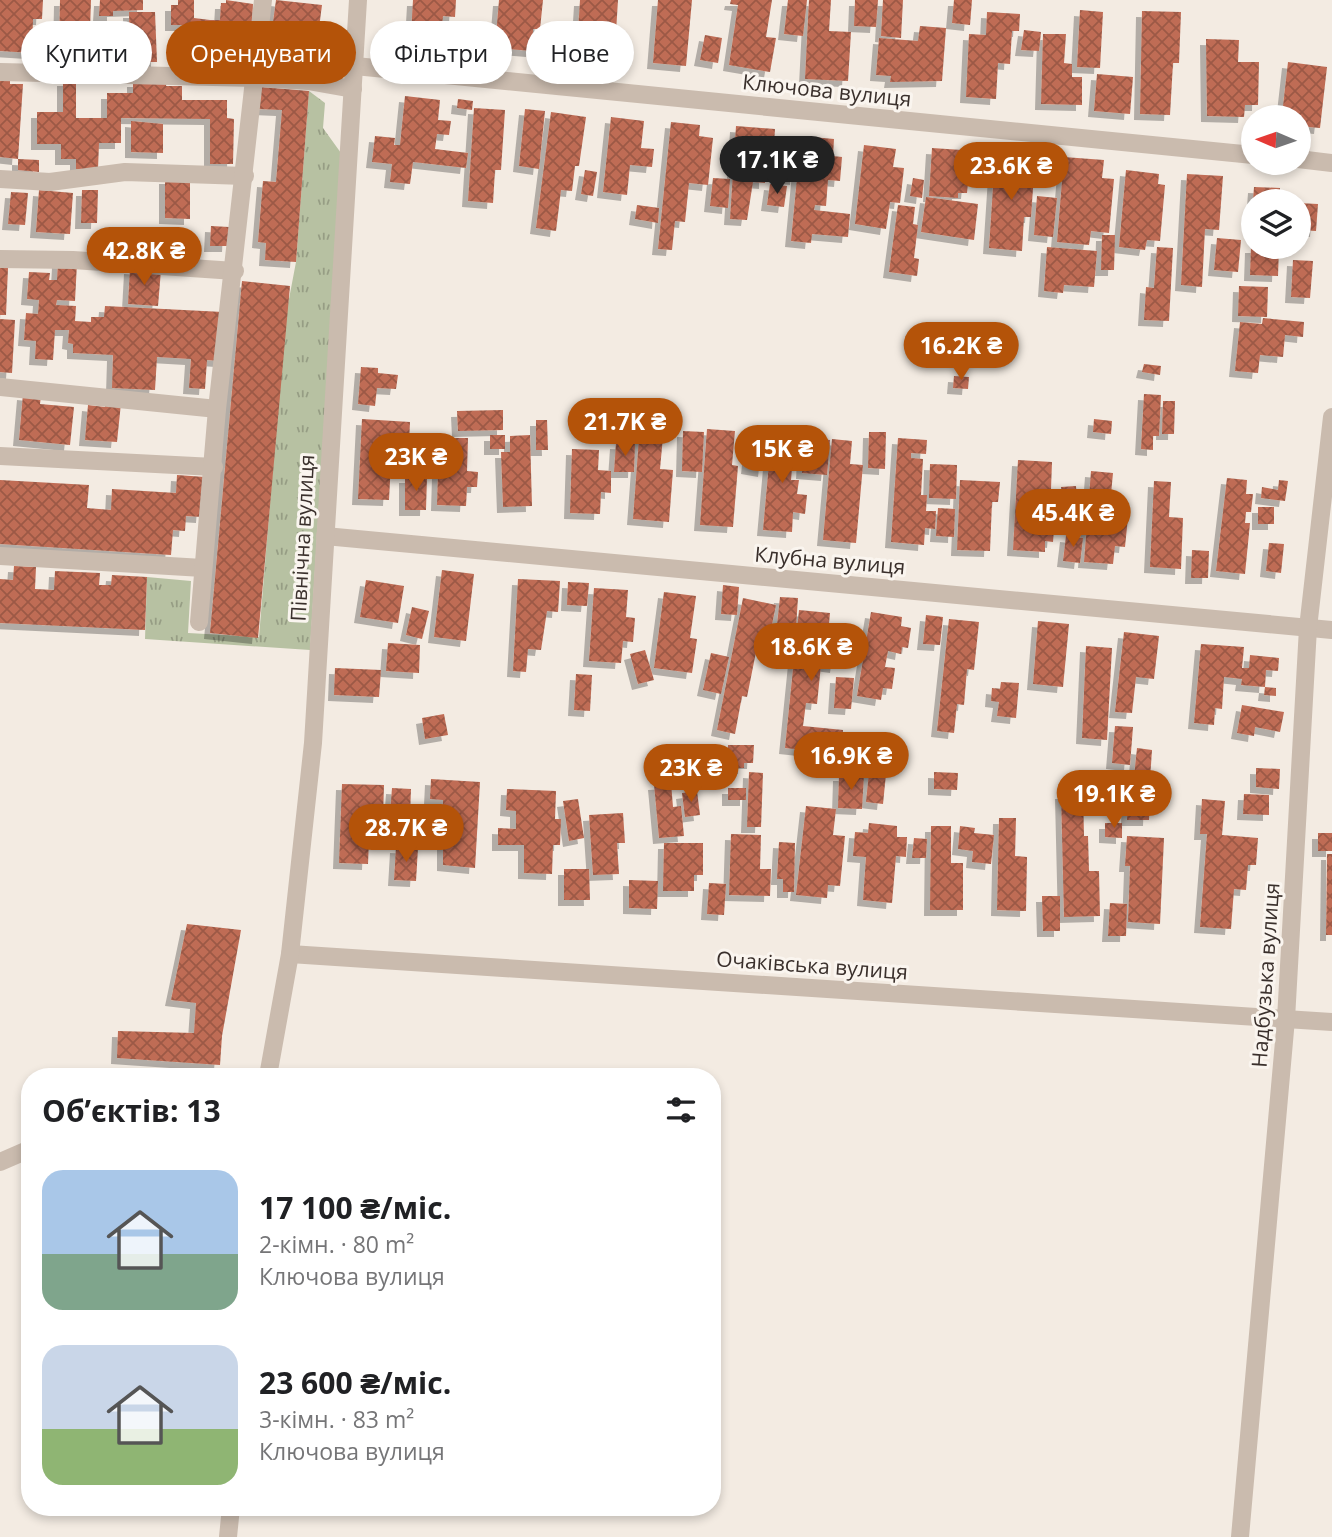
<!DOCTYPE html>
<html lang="uk">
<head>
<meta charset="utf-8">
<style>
	body { margin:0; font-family:"Open Sans",sans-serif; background:#f2f2f2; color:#202124; height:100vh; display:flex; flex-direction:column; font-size:26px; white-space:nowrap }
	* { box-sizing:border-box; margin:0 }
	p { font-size:23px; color:#757577 }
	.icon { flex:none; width:38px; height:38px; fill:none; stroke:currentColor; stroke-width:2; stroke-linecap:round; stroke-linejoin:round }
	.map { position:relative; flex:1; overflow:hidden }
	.sheet { position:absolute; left:21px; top:1068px; width:700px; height:448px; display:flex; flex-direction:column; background:#fff; border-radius:28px; box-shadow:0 4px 10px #0003 }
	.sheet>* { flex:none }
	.top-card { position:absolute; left:21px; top:21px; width:700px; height:63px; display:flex; gap:14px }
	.needle { width:46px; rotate:272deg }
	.controls { position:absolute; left:1241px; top:105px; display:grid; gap:14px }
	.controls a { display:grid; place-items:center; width:70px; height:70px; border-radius:50%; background:#fff; box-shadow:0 4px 10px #0003; font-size:35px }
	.price { position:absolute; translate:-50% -60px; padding:0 16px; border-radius:24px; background:#b45309; color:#fff; font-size:23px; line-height:46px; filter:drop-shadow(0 2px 4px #0008) }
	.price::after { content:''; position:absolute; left:50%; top:42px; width:21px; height:16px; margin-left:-10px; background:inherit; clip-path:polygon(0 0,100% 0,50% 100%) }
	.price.on { background:#222; color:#fff }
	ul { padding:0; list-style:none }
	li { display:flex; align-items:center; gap:21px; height:175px; padding:0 21px }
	li span { display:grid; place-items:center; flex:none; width:196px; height:140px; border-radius:21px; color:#555 }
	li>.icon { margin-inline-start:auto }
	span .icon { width:84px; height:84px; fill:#fffc; stroke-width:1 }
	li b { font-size:30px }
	h2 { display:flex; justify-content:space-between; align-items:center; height:84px; padding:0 21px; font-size:30px }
	.chip { padding:0 24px; border-radius:32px; background:#fff; box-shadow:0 4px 10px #0003; font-size:24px; line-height:63px }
	.chip.on { background:#b45309; color:#fff }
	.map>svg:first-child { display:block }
</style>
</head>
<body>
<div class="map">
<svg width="1332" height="1537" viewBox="0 0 1332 1537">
	<defs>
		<pattern id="grass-tufts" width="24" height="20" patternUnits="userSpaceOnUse" patternTransform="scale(1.75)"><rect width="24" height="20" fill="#b7c1a2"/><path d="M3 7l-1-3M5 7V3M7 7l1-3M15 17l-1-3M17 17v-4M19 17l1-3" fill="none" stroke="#969d84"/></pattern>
		<pattern id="building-cross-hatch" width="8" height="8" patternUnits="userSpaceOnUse" patternTransform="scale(1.75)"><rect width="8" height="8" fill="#bf6c54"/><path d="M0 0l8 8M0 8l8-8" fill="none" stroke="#9c5946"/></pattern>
		<filter id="shadow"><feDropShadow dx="-6" dy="6" stdDeviation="0" flood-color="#0004"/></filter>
	</defs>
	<rect width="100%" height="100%" fill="#f3ebe2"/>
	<!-- grass -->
	<polygon fill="url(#grass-tufts)" points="309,91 325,103 323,128 341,153 310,650 145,639 147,577 191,581 188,633 259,637 285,320 296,262"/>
	<!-- building -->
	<g fill="url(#building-cross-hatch)" filter="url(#shadow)">
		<polygon points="0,0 43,0 42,19 33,19 32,53 0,51"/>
		<polygon points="60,0 91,0 89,61 72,61 72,48 59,48"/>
		<polygon points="100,0 143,0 143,10 113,11 113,16 99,16"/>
		<polygon points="178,0 194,0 194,18 210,20 220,20 221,3 226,3 226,0 253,4 252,25 238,24 237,64 209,63 209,48 193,48 194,25 171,25 171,5 178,5"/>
		<polygon points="276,0 322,5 314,66 268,60"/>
		<polygon points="413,0 456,0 455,17 443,16 441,36 411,34"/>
		<polygon points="499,0 543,0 540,29 533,29 532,51 495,48"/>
		<polygon points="580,0 618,0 614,65 576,62"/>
		<polygon points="658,0 692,0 686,66 653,63"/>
		<polygon points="731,0 772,0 766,37 776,38 770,72 729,65 738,5 730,4"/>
		<polygon points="788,0 807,0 803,36 784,34"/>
		<polygon points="809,0 831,0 829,31 851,32 848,81 805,79"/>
		<polygon points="855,0 878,0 876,27 854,26"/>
		<polygon points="883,0 903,0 901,38 881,36"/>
		<polygon points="954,0 972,0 970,25 952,23"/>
		<polygon points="1080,10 1103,12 1100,68 1077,67"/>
		<polygon points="1142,11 1181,12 1179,63 1173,63 1170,115 1140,114"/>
		<polygon points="129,12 155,12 157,62 130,62"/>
		<polygon points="987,12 1020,14 1019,31 1012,31 1010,64 998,63 996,99 966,97 969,34 986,35"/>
		<polygon points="920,26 946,28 942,81 890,82 891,76 876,75 879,38 918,41"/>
		<polygon points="1024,30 1041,32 1039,51 1021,50"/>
		<polygon points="1043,34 1066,34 1064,63 1072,64 1072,77 1082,77 1082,105 1041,104"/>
		<polygon points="705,35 722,38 718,63 700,60"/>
		<polygon points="1206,39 1239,40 1238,62 1259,62 1258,105 1245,105 1244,117 1207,116"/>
		<polygon points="1288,62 1327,67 1320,128 1298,126 1298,117 1282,115"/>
		<polygon points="1097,74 1133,77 1130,114 1094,111"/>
		<polygon points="0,75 10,76 10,84 23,84 18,159 0,157"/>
		<polygon points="63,80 76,80 76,118 107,118 107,93 133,93 133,81 167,81 166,86 182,86 182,100 227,100 227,118 234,119 233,164 210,164 210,119 121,118 121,143 99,143 98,169 76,169 76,159 61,159 61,144 37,144 37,112 63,112"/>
		<polygon points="261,87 309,91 296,262 265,260 266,243 258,242 263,181 276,182 282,110 259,109"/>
		<polygon points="405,96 440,100 438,120 451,121 449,135 437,134 435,149 468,153 466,168 413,162 410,184 390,182 392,164 372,162 375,136 395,138 394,145 400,145"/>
		<polygon points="458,99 473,101 472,110 457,108"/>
		<polygon points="474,108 505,110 501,170 495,170 493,203 468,201"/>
		<polygon points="525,109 545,111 539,169 519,166"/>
		<polygon points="551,112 586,117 579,166 575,166 572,191 561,190 556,231 536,228"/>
		<polygon points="611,117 644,121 641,148 654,149 652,167 630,165 627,195 603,192"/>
		<polygon points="131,121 163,124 163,153 131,152"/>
		<polygon points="671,122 700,125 699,136 713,138 708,185 689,183 685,222 675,221 672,250 658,249"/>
		<polygon points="736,126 775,129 772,174 765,174 765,183 753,182 747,220 730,219"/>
		<polygon points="801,136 834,139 833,156 842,157 840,181 828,180 826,206 815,205 814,210 850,214 848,237 812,234 811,243 791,241"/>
		<polygon points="778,144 799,146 796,179 775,177"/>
		<polygon points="864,145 896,149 893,167 904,168 900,203 890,202 886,229 855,224"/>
		<polygon points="932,148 962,150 961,173 969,173 967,193 958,193 958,198 929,196"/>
		<polygon points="995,157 1035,160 1031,217 1024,217 1022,251 989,248"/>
		<polygon points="1064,157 1104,160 1102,178 1114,179 1109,233 1091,231 1089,245 1057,242"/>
		<polygon points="18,159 39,160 39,172 18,170"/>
		<polygon points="585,170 597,172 593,196 581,194"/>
		<polygon points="1126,170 1159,174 1158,184 1165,185 1160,241 1147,240 1145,250 1119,247"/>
		<polygon points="1187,174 1223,176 1219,230 1205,229 1202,287 1181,285"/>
		<polygon points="165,178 190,178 190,219 165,218"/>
		<polygon points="713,178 730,179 728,208 710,206"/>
		<polygon points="913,178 924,180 922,198 910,196"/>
		<polygon points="770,184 787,186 784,207 767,205"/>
		<polygon points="1254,187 1280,188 1279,201 1253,201"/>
		<polygon points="39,190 73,193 70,234 36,232"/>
		<polygon points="82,190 98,190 97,223 81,223"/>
		<polygon points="11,192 28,193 25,225 8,224"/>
		<polygon points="1037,196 1057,198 1053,237 1034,235"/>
		<polygon points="926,197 978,204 974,240 921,232"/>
		<polygon points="1298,203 1318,204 1316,231 1298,230"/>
		<polygon points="637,205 659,208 658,223 635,219"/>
		<polygon points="898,205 915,207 913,224 918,225 914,258 919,259 917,276 889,272"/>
		<polygon points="211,226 229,227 228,246 210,246"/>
		<polygon points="1102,235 1115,235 1114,270 1101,270"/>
		<polygon points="1217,238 1241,240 1238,272 1214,270"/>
		<polygon points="1047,247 1097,251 1094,287 1064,285 1063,293 1044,291"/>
		<polygon points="1157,247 1173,248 1169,321 1144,320 1146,287 1154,288"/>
		<polygon points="1251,247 1279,247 1278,276 1250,275"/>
		<polygon points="1293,260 1313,261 1310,298 1291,297"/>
		<polygon points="58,262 77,263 75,301 57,300 56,305 76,306 75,321 91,322 91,317 104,317 105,306 223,312 221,361 207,360 205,389 189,388 191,359 157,357 155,390 112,388 113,355 73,353 73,344 68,343 69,330 55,330 53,360 35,359 36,341 24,340 26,313 38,314 39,300 27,299 29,272 50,273 49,280 57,280"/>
		<polygon points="0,267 8,268 6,315 0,315"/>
		<polygon points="130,268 161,270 158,306 128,304"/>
		<polygon points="242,281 290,286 258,638 210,633"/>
		<polygon points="1239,286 1268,287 1267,317 1238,316"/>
		<polygon points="1263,318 1304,322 1303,337 1285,335 1283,357 1260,355 1258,373 1235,371 1240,322 1262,324"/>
		<polygon points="0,319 15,320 12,373 0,372"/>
		<polygon points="1144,364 1161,366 1160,375 1142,372"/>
		<polygon points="361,367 378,368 378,373 398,375 396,389 377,388 375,406 358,404"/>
		<polygon points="954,376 969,377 968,389 953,388"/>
		<polygon points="23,394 41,396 40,404 74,407 70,445 19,440"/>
		<polygon points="1144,394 1161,395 1159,436 1153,436 1153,450 1141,449"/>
		<polygon points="105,401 121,403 117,442 85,440 88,405 105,407"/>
		<polygon points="1163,401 1175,401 1174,434 1162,434"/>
		<polygon points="503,410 503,430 458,431 457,411"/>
		<polygon points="362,419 410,422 409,443 392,443 389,500 358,499"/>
		<polygon points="1094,419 1112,421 1111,434 1093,432"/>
		<polygon points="536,420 547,420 548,450 536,450"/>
		<polygon points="640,424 664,426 660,469 673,470 669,522 633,519"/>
		<polygon points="707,429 735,431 732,465 738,466 733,527 700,525"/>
		<polygon points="772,430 795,432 791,480 799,480 797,494 807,495 805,514 793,512 792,532 763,530"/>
		<polygon points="683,431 704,432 702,472 682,471"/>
		<polygon points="869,432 886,432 885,469 868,468"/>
		<rect x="490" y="435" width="15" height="14"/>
		<polygon points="530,435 532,506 503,507 501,452 510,452 510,436"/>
		<polygon points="439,438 468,438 467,471 478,472 477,487 467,487 466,506 437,505"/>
		<polygon points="804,438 830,440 827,475 802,473"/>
		<polygon points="898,438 927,440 926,454 911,453 911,458 923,459 921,495 927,495 926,511 936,511 935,529 925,528 924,545 891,542"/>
		<polygon points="832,439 852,441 850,464 863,465 856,543 823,540"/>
		<polygon points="616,443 635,444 634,472 614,472"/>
		<polygon points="572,449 599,450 598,470 611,471 611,493 601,492 600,514 570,513"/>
		<polygon points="749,451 766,454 764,471 747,468"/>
		<polygon points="1018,460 1052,462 1051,489 1057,489 1053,542 1045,541 1045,552 1013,550"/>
		<polygon points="930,464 957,465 956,499 929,498"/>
		<polygon points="1091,471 1113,473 1109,516 1128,517 1125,547 1115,546 1113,564 1084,562"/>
		<polygon points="177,475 205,477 202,517 186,516 185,531 173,530 171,555 0,544 0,480 89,485 87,508 111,510 112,489 176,493"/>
		<polygon points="405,477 427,477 426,510 405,510"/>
		<polygon points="1227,478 1247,480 1246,494 1253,494 1251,512 1246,512 1245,523 1250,523 1245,574 1216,571"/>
		<polygon points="960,480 1000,482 998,502 992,502 990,551 957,550"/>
		<polygon points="1279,480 1288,481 1285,501 1261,498 1262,487 1278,490"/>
		<polygon points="1154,481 1171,482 1169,517 1183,518 1181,569 1150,567"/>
		<polygon points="1076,486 1078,513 1064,515 1061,487"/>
		<rect x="1258" y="507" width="16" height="17"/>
		<polygon points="938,508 955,509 954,537 936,536"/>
		<polygon points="1066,536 1083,538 1080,563 1063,561"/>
		<polygon points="1269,543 1284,544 1281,573 1266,571"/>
		<polygon points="1192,550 1209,551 1208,578 1191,578"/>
		<polygon points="14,566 36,567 35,589 54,590 55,571 100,573 99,585 111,585 112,575 147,577 145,630 0,623 0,579 13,580"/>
		<polygon points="442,570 474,574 466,641 434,637"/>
		<polygon points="518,579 560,581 558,612 547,611 541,650 528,649 526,672 513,671"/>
		<polygon points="366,580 404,586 398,623 360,617"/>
		<polygon points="568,582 589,583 587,606 567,605"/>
		<polygon points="723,585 739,587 737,615 721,614"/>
		<polygon points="594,588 628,590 626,617 635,618 633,642 623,641 621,663 589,661"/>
		<polygon points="664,592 696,596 690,638 697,639 692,673 654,668"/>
		<polygon points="780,597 798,598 796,627 777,625"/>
		<polygon points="743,598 776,605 767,649 757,647 747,697 742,696 735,734 717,730"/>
		<polygon points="412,607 429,611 422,639 406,635"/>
		<polygon points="799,610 830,613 828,634 840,636 836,667 821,665 817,704 806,703 803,726 843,730 841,754 785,748"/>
		<polygon points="871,612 902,617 901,626 911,628 908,648 902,647 901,654 888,651 885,667 895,668 892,689 883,688 881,700 857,696"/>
		<polygon points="926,615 943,617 940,645 923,644"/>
		<polygon points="949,619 979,622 974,670 967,669 964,705 957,704 954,733 937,731"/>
		<polygon points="1038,621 1069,624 1063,687 1033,684"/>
		<polygon points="1124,632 1159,636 1154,679 1136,677 1132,713 1115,712"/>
		<polygon points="388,643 420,645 419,673 386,671"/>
		<polygon points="1201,644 1244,647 1242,668 1249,668 1250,655 1279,658 1278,671 1266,670 1265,687 1241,685 1242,679 1224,677 1222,709 1215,708 1214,725 1194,723"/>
		<polygon points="1086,646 1112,648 1107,740 1082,738"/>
		<polygon points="645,650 654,680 638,684 630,654"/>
		<polygon points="711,653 729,657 721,694 703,690"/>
		<polygon points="335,668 381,670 379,697 334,695"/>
		<polygon points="576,674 592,675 590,711 574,710"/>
		<polygon points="836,677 854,678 851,709 834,708"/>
		<polygon points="1001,682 1019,683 1016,718 997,716 999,702 991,701 992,688 1000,689"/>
		<polygon points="1265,687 1276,688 1276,696 1264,695"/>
		<polygon points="1242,705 1284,712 1280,732 1255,727 1254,736 1237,733"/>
		<polygon points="444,714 448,735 425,739 422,718"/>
		<polygon points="1115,726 1133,727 1130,765 1112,763"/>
		<polygon points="728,745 754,745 753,763 744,763 744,768 735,768 735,775 727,774"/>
		<polygon points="1137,748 1152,750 1150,779 1134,777"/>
		<polygon points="870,762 887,764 883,804 866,802"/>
		<polygon points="1256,768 1280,769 1279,789 1256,787"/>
		<polygon points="749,772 763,773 761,827 747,827"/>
		<polygon points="934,772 958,773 957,790 934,789"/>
		<polygon points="839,775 864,775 862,809 838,808"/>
		<polygon points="431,779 480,782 475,868 443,865 443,800 430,799"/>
		<polygon points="671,783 673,807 681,806 684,836 659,838 654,784"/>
		<polygon points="342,784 384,785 383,817 370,816 368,864 339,863"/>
		<polygon points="392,788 411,789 410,816 390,815"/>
		<rect x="728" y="788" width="18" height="12"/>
		<polygon points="507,789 556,791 555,819 561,819 560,845 553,845 552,874 524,873 524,845 498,845 498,828 516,829 516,811 506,810"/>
		<polygon points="1128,789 1150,790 1149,820 1127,820"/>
		<polygon points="697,791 700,815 685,817 682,793"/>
		<polygon points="1061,793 1083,793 1084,836 1088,836 1089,871 1099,871 1100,916 1064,917"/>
		<polygon points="1244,794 1269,795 1269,815 1243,814"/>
		<polygon points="578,799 584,838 569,841 563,801"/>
		<polygon points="1202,799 1225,801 1222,835 1258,838 1256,865 1248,865 1246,890 1234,889 1231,929 1200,927 1207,834 1200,834"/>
		<polygon points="806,806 836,809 833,835 845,836 840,886 828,885 827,898 796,895"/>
		<polygon points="623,813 625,843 617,843 619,874 593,875 589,815"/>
		<polygon points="999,818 1016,818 1015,856 1027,857 1026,911 997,910"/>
		<polygon points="869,823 897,826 897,837 907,837 906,857 896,856 892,903 863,900 866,857 853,856 855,832 868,833"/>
		<polygon points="1105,823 1122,823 1122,838 1105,837"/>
		<polygon points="931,826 951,826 951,863 963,863 963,910 930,910"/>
		<polygon points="960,826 975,828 974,833 994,835 991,864 972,862 973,851 958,849"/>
		<rect x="1318" y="833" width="14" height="18"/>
		<polygon points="731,834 761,835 760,869 771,869 770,896 729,895"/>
		<polygon points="1127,836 1164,838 1160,924 1128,922 1130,866 1125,866"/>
		<polygon points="914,838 927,839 926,858 912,858"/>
		<polygon points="779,842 795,843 794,892 783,892 783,879 777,879"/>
		<polygon points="664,843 703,843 703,875 694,875 694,891 663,891"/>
		<polygon points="396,847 418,848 416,881 394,880"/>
		<polygon points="1327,854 1332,854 1332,935 1326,935"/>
		<polygon points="564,869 589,869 590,900 564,900"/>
		<polygon points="629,880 658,881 657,909 629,908"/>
		<polygon points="709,883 726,884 724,915 707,914"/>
		<polygon points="1042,896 1060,896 1060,931 1043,931"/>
		<polygon points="1110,903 1127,904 1126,936 1108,936"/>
		<polygon points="187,924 241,930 222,1036 220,1065 117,1058 118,1031 194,1033 196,1003 171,1000"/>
	</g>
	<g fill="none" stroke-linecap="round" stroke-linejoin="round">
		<!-- minor -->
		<g stroke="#cabbae" stroke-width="18">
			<polyline points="355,66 1253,155"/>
			<polyline points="0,72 256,78 308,81 353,89"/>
			<polyline points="1298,159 1332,163"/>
			<polyline points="0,179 50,182 125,172 245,176"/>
			<polyline points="0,259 73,260 235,271"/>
			<polyline points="0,387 217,409"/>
			<polyline points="0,456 214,467"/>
			<polyline points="325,536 1332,630"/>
			<polyline points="0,556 203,568"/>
			<polyline points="199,622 217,409 263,0"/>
			<polyline points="290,954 1332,1022"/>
			<polyline points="268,1076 290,954 313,743 358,0"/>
			<polyline points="0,1162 30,1149"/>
			<polyline points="228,1537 231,1507"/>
			<polyline points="1240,1537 1286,1019 1308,628 1332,417"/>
		</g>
	</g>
	<g text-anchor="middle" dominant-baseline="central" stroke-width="6" stroke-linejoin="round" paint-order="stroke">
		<!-- street labels -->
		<g font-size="21" fill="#3a302c" stroke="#faf5ef">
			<text transform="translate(827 90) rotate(6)">Ключова вулиця</text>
			<text transform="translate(302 538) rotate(-87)">Північна вулиця</text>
			<text transform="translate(830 560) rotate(5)">Клубна вулиця</text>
			<text transform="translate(812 965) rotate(4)">Очаківська вулиця</text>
			<text transform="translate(1265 975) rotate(-86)">Надбузька вулиця</text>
		</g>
	</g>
</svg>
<div class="controls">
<a><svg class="needle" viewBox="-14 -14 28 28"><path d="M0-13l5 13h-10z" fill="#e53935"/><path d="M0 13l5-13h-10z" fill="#757577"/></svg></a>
<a><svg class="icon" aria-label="layers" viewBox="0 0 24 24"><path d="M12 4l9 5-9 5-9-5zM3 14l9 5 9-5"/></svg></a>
</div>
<b class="price on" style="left:777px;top:196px">17.1K ₴</b>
<b class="price" style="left:1011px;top:202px">23.6K ₴</b>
<b class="price" style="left:144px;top:287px">42.8K ₴</b>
<b class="price" style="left:961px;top:382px">16.2K ₴</b>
<b class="price" style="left:625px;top:458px">21.7K ₴</b>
<b class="price" style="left:782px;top:485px">15K ₴</b>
<b class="price" style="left:416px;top:493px">23K ₴</b>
<b class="price" style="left:1073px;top:549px">45.4K ₴</b>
<b class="price" style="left:811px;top:683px">18.6K ₴</b>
<b class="price" style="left:851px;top:792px">16.9K ₴</b>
<b class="price" style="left:691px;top:804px">23K ₴</b>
<b class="price" style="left:1114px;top:830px">19.1K ₴</b>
<b class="price" style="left:406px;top:864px">28.7K ₴</b>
<div class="top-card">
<a class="chip">Купити</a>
<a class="chip on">Орендувати</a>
<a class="chip">Фільтри</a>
<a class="chip">Нове</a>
</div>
<section class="sheet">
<h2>Об’єктів: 13<svg class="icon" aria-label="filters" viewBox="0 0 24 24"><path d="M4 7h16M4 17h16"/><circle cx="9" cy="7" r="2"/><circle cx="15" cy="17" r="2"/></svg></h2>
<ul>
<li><span style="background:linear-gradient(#a9c7e8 60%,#7fa58c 0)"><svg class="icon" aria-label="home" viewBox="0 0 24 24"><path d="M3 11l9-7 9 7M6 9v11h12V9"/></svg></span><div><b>17 100 ₴/міс.</b><p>2-кімн. · 80 m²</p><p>Ключова вулиця</p></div></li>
<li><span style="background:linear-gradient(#c9d6e8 60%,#8fb573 0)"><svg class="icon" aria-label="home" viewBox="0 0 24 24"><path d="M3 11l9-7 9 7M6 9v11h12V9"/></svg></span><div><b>23 600 ₴/міс.</b><p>3-кімн. · 83 m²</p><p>Ключова вулиця</p></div></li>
</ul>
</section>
</div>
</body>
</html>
